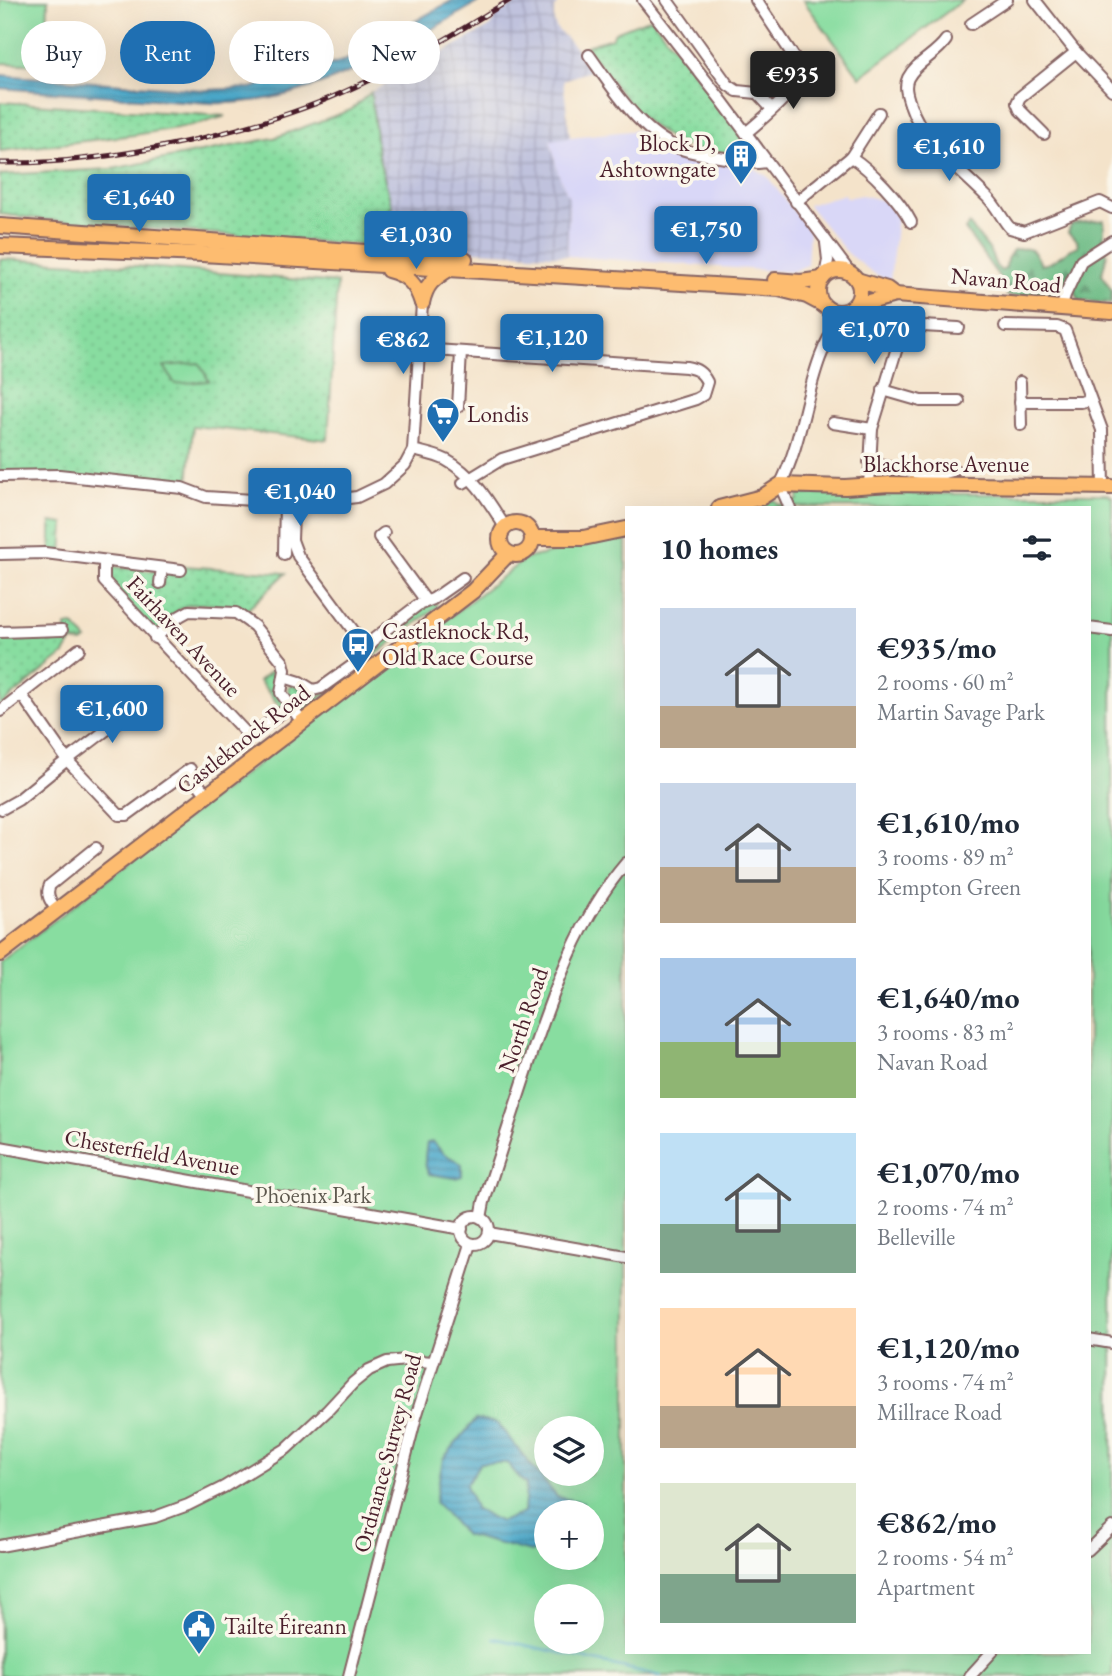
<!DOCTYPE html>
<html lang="en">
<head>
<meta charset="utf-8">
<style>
	body { margin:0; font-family:"EB Garamond",serif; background:#f6f6f7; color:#1f2937; height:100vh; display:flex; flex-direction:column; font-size:26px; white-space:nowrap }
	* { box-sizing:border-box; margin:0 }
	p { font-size:23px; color:#747a83 }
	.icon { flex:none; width:38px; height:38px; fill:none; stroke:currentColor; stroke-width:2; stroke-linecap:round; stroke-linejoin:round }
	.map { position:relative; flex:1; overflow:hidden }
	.panel { position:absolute; left:625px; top:506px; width:466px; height:1148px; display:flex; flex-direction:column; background:#fff; border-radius:0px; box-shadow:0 7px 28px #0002 }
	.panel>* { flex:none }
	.banner { position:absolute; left:21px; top:21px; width:499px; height:63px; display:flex; gap:14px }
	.fabs { position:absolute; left:534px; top:1416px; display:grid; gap:14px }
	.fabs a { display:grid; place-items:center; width:70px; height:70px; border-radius:50%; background:#fff; box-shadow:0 7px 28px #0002; font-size:35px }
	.price { position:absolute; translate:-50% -60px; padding:0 16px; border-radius:7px; background:#1f6fb2; color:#fff; font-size:23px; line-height:46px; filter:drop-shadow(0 2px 4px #0008) }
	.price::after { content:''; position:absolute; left:50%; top:42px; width:21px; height:16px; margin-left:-10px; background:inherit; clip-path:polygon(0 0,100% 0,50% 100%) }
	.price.selected { background:#222; color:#fff }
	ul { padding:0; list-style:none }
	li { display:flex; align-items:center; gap:21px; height:175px; padding:0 35px }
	li span { display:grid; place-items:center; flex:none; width:196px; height:140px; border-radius:0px; color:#555 }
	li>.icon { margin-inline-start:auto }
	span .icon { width:84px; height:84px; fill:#fffc; stroke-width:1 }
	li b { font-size:30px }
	h2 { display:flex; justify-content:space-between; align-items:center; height:84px; padding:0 35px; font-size:30px }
	.pill { padding:0 24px; border-radius:32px; background:#fff; box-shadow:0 7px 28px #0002; font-size:24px; line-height:63px }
	.pill.selected { background:#1f6fb2; color:#fff }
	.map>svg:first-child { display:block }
</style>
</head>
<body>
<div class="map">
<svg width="1112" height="1676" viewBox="0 0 1112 1676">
	<defs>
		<pattern id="industrial-grid" width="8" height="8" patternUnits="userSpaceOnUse" patternTransform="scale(1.75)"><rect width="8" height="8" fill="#c0c2dd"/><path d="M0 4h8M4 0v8" fill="none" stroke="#a6a6be"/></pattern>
		<pattern id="grass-dots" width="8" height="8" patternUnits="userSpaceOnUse" patternTransform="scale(1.75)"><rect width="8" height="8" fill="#88dda0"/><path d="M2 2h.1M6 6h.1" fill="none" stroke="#77bd8a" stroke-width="1.8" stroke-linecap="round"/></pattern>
		<pattern id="forest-firs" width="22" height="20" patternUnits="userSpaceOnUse" patternTransform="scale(1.75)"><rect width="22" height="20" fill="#6ebc86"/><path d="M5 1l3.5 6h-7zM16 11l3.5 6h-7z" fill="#5c986e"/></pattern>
		<pattern id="water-rules" width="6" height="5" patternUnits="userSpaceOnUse" patternTransform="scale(1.75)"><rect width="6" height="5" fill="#4ca9ca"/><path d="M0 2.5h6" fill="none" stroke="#4189a4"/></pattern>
	</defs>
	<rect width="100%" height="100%" fill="#fbf7ec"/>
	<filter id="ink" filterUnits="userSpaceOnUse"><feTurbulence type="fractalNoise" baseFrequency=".0143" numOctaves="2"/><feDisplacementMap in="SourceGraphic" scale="14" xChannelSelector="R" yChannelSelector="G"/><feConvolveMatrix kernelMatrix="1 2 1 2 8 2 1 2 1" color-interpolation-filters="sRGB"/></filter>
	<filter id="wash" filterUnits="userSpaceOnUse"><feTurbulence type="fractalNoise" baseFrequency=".00686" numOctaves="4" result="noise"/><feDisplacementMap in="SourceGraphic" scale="28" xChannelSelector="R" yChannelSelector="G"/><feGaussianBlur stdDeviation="1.57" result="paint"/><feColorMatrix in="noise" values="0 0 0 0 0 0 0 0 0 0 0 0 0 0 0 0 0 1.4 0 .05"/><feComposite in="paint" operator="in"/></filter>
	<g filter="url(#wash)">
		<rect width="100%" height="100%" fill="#f4e3ca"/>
		<!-- built -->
		<g fill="#d9d7f7">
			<polygon points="640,130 657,141 670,154 712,160 716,166 724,162 735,164 741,169 750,166 767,176 809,231 807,265 791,272 567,256 569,198 558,173 550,139"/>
			<polygon points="844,194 846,198 862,195 884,201 897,216 890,282 875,274 849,255 808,205"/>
		</g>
		<!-- industrial -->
		<polygon fill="url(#industrial-grid)" points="522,0 560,0 554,10 554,22 557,29 579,51 590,71 563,80 570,137 550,140 558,173 569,198 567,256 380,246 385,216 392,207 378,155 371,92 491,26 495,16"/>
		<!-- grass -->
		<g fill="url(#grass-dots)" stroke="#697e66" stroke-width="2">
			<path d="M651,18L763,159C742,156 719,156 699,150C645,136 617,88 586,46L612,38L615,32Z"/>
			<polygon points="371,92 378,155 392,207 385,216 380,246 74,223 0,214 0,175 112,169 274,138 351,110"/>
			<polygon points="0,102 226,116 195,125 134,135 0,151"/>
			<polygon points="0,259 135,266 337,283 328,440 193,426 188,485 0,473"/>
			<polygon points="51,522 64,524 62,554 51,550"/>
			<path d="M108,566L166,573L183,566L286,573L245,612C231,605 193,600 180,609C171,615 164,625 155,631L106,579Z"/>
			<polygon points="436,603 438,606 306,710 301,710 289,695 288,687 292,685 303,689 311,696 319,696 365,661 375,643 424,607"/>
			<polygon points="73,625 87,640 82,643 69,640 71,642 64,654 0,706 0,636 45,635 50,643 53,642 58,635 66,632 66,626"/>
			<path d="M278,665C281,674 278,675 277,683C276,692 280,699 285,706L282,709L259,681Z"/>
		</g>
		<!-- forest -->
		<path fill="url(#forest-firs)" stroke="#5c6e58" stroke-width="2" d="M1104,220V247L1107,254L1102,274L1112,291L1111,304L1079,300L1075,291L1060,293L1053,298L1007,296L1008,290L965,229L969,224L989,249L996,266L1001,271L1006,268L1007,259L1013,250C1030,246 1035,249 1041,265C1055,264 1063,251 1078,246L1077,240L1068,233L1071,225L1076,223Z"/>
		<!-- park -->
		<g fill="#88dda0" stroke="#697e66" stroke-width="2" fill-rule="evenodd">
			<polygon points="0,0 48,0 46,65 0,63"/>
			<polygon points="803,0 963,0 860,77"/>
			<polygon points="199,363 209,381 175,384 164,366"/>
			<path d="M799,494H1107L1112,496V1676H0V962L525,559L626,535V1652H1088V508L742,507L775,500L779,505L797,501ZM546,1428H592V1474H546ZM546,1512H592V1558H546ZM546,1596H592V1642H546Z"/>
		</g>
		<!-- water -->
		<g fill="url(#water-rules)" stroke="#4b647a" stroke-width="2" fill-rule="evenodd">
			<path d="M453,0H482C399,48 310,107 210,103L0,88V75L205,90L251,88L346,60Z"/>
			<path d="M433,1142L443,1153L462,1164V1176L455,1178L429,1174C423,1164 425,1155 427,1143Z"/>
			<path d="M476,1419L497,1423L557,1497L583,1502L580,1512H546V1548L531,1552L465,1535L435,1502L443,1459ZM480,1463H507L526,1485L524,1512L501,1522L476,1510L466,1485Z"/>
		</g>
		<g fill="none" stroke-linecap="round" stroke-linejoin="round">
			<!-- stream -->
			<polyline stroke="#4ca9ca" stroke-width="2.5" points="494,1638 661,1676"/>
		</g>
	</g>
	<g filter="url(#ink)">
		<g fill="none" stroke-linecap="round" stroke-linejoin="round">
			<defs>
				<g id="minor">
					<polyline points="643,0 722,101 851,274"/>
					<polyline points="667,0 728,85 737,91 757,93 772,109"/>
					<polyline points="1035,0 1076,52 1112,90"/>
					<polyline points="971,24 1007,0"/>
					<path d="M946,40C936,55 916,62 908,78C904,86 907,95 910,104C923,144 960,169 988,198C997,207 1002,219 1010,228L1024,232L1100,202L1112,208"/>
					<path d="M589,55C614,90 644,139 688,151C711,157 735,159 758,163L767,162"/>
					<path d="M746,133C762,119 800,89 802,69L756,0"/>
					<polyline points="1044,134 1020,110 1017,103 1020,97 1076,52"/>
					<path d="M851,157C871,170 900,200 911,222"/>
					<polyline points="796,202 851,157 879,113"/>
					<polyline points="825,276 828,260 826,243"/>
					<polyline points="1062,308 1065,295 1081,261 1112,241"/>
					<polyline points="830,310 832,330"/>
					<polyline points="1005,326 1057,327 1065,330 1102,430 1103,488"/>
					<path d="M420,349L686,367C697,369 702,372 707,382L703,395L696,399L502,459L463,483"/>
					<polyline points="1020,382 1021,425"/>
					<polyline points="883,390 921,401 959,401"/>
					<polyline points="1020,402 1081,402 1090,400"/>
					<polyline points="458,407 461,352"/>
					<polyline points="833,423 872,429"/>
					<path d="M413,450C424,453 436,455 446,460C474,475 489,502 505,527"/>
					<path d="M869,462C893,468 932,480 955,470"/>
					<polyline points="0,476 59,475 182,488 206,497 285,502 332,500 357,497 384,484 405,465 413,450 422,303"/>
					<polyline points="869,486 872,429 904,325 959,328"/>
					<path d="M790,508L780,485C809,429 805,361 846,311"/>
					<polyline points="293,512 292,540 298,556 358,637 369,646"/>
					<polyline points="384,533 379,537 426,601"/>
					<polyline points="0,554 45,553 181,570"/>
					<polyline points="284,554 285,502"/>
					<polyline points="104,561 104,581 246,733 255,733 281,713"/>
					<polyline points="160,583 162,568"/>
					<polyline points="1088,628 1112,631"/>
					<polyline points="0,632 62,630"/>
					<polyline points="155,638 180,616 189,611 236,613 254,626 283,662 285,670 281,693 302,722"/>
					<polyline points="284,677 300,682 313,690 321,688 360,660 375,638 418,605 433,599 463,578"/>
					<polyline points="21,694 67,760 119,815 127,815 190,769"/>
					<polyline points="0,711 79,649"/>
					<polyline points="188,771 207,795"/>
					<polyline points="2,809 18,800 67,760 138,706"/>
					<path d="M57,910C51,902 45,895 50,885L96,848"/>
					<polyline points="0,1147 462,1229"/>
					<circle cx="475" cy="1230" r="14"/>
					<path d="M481,1218L484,1202C500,1153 516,1103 532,1054C555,987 579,918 626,863"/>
					<polyline points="489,1233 626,1257"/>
					<polyline points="1088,1339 1112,1343"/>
					<polyline points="0,1546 155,1517 188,1505 224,1487 286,1449 327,1411 353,1383 369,1370 387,1362 406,1360 433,1362"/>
					<polyline points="1088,1550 1112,1527"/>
					<polyline points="349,1676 416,1417 471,1244"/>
					<polyline points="970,1676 992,1652"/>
				</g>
				<g id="major">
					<polyline points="0,226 465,259"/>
					<polyline points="0,246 202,254 779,289 807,296 822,304"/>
					<path d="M388,270C408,275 416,284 422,303"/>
					<circle cx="839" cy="291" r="21"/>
					<polyline points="775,280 801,282 822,279"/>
					<polyline points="857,280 887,289 895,295"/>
					<path d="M422,303C426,284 433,279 449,269"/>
					<polyline points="855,306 895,295 1112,312"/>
					<polyline points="719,508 762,497 780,485 845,487 890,484 1112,487"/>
					<circle cx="516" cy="539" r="16"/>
					<polyline points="532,538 583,538 626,529"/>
					<polyline points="0,954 473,591 508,554"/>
				</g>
			</defs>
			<!-- minor casing -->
			<use href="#minor" stroke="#866463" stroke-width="14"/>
			<!-- major casing -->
			<use href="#major" stroke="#866463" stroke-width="18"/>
			<!-- minor -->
			<use href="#minor" stroke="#fff" stroke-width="10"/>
			<!-- major -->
			<use href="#major" stroke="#fdbc70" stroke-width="14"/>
			<defs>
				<path id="rail" d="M0,163C107,165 260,132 357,86C410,62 460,30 510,0"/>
			</defs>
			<!-- rail casing -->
			<use href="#rail" stroke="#4a1f2b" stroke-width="5"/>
			<!-- rail -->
			<use href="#rail" stroke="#fbf7ec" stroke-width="2.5" stroke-dasharray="8" stroke-linecap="butt"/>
		</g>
	</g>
	<!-- icons -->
	<defs>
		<symbol id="building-pin" viewBox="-11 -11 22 30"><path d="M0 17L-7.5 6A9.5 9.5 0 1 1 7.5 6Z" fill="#1f6fb2" stroke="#fbf7ec"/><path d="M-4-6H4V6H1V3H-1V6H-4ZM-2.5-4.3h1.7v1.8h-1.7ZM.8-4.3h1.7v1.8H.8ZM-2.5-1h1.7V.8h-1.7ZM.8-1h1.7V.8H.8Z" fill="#fff"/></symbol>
		<symbol id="supermarket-pin" viewBox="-11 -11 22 30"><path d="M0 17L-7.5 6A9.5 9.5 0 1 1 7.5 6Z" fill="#1f6fb2" stroke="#fbf7ec"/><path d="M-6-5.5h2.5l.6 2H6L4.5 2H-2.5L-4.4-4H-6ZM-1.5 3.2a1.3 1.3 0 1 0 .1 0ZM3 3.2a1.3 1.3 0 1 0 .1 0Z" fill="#fff"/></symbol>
		<symbol id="bus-pin" viewBox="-11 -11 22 30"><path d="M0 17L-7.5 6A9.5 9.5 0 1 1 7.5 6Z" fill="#1f6fb2" stroke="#fbf7ec"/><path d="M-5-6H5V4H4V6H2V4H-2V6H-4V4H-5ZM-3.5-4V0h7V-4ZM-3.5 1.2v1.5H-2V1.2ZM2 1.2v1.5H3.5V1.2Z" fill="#fff"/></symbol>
		<symbol id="civic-pin" viewBox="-11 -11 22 30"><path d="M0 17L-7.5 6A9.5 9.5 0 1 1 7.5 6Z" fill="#1f6fb2" stroke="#fbf7ec"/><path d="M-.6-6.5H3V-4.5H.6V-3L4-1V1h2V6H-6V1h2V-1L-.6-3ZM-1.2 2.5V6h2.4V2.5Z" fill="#fff"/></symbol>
	</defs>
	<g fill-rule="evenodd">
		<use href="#building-pin" x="722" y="137" width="38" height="52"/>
		<use href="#supermarket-pin" x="424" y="395" width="38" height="52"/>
		<use href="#bus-pin" x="339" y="625" width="38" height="52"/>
		<use href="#civic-pin" x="180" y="1607" width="38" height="52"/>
	</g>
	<g text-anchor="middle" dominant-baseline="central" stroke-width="7" stroke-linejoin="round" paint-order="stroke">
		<!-- poi labels -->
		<g font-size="23" fill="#4a1f2b" stroke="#fbf7ec" text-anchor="start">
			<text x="716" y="143" text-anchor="end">Block D,<tspan x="716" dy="26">Ashtowngate</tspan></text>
			<text x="467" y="414">Londis</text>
			<text x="382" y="631">Castleknock Rd,<tspan x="382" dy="26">Old Race Course</tspan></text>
			<text x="224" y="1626">Tailte Éireann</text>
		</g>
		<!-- street labels -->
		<g font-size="23" fill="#4a1f2b" stroke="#fbf7ec">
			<text transform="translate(1006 280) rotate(5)">Navan Road</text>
			<text x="946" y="464">Blackhorse Avenue</text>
			<text transform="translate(184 636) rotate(47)">Fairhaven Avenue</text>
			<text transform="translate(243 739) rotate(-38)">Castleknock Road</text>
			<text transform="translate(523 1020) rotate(-71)">North Road</text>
			<text transform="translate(152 1152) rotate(10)">Chesterfield Avenue</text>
			<text transform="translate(387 1453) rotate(-75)">Ordnance Survey Road</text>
		</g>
		<!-- park labels -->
		<g font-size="23" fill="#5d584e" stroke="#fbf7ec">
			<text x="313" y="1195">Phoenix Park</text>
		</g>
	</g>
</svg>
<div class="fabs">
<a><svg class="icon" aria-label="layers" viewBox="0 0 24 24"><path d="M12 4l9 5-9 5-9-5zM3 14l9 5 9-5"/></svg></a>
<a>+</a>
<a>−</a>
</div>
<b class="price selected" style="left:793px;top:111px">€935</b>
<b class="price" style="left:949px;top:183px">€1,610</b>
<b class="price" style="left:139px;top:234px">€1,640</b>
<b class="price" style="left:706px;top:266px">€1,750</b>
<b class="price" style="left:416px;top:271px">€1,030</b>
<b class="price" style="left:874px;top:366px">€1,070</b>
<b class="price" style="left:552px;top:374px">€1,120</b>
<b class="price" style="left:403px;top:376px">€862</b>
<b class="price" style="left:300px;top:528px">€1,040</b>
<b class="price" style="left:112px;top:745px">€1,600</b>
<div class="banner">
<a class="pill">Buy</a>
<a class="pill selected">Rent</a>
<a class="pill">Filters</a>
<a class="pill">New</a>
</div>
<section class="panel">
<h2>10 homes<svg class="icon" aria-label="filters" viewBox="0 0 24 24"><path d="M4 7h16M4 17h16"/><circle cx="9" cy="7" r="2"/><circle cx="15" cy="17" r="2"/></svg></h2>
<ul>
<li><span style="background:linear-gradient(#c9d6e8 70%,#b9a48a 0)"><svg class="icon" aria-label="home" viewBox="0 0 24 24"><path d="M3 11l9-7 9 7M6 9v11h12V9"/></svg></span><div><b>€935/mo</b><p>2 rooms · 60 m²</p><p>Martin Savage Park</p></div></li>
<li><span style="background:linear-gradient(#c9d6e8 60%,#b9a48a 0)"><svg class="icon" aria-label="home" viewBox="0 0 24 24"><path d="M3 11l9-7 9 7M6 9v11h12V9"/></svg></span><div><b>€1,610/mo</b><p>3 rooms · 89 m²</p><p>Kempton Green</p></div></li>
<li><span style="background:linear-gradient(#a9c7e8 60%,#8fb573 0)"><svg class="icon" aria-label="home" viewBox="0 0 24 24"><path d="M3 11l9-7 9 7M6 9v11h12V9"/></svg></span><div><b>€1,640/mo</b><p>3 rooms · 83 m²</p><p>Navan Road</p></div></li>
<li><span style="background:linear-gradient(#bfe0f5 65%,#7fa58c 0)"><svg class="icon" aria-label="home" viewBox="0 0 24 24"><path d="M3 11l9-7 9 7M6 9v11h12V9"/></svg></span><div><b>€1,070/mo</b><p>2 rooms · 74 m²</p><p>Belleville</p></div></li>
<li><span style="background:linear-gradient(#ffd9b3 70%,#b9a48a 0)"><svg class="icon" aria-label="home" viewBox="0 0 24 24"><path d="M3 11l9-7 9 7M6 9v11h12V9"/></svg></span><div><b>€1,120/mo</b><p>3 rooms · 74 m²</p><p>Millrace Road</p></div></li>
<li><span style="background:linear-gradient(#dfe7d0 65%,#7fa58c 0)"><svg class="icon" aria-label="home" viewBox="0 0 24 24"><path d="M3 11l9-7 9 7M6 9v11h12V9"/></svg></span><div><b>€862/mo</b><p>2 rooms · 54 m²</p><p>Apartment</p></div></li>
</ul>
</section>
</div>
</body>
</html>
